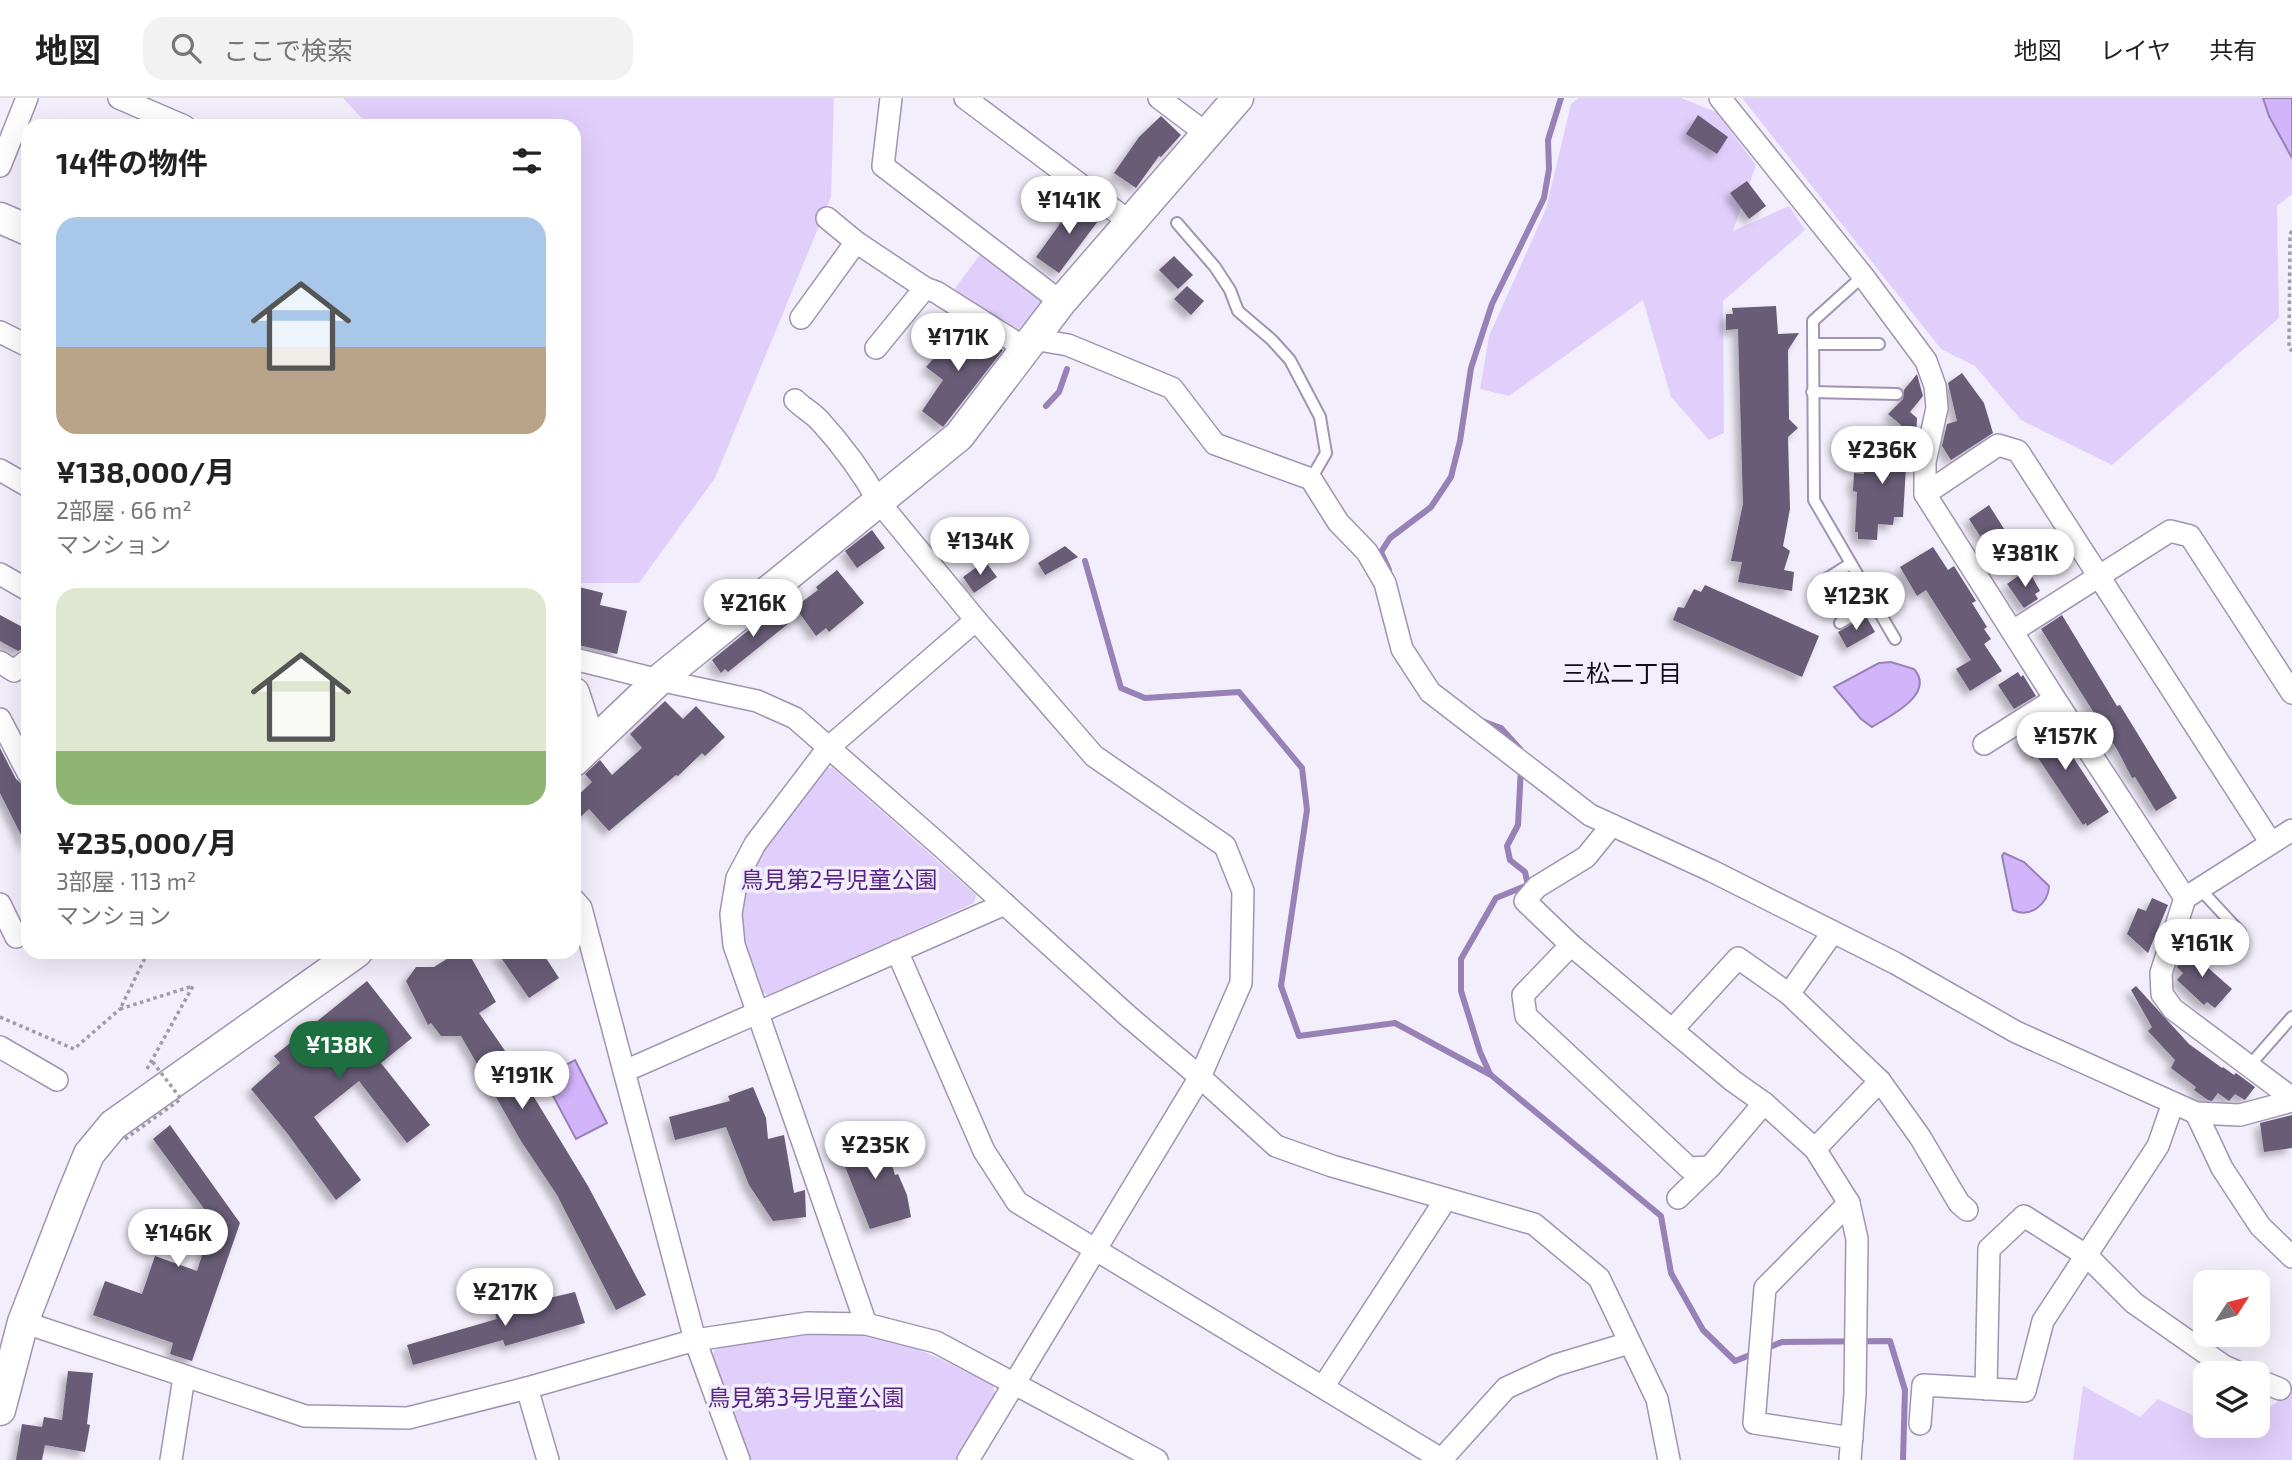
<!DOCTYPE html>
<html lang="ja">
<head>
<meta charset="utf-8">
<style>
	body { margin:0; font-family:"Exo 2","Noto Sans JP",sans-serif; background:#f2f2f2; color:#222; height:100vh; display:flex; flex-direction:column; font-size:26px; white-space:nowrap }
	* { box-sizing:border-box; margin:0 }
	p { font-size:23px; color:#767676 }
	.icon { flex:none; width:38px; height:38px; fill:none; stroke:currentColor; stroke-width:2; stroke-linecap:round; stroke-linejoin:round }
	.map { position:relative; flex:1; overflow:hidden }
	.side { position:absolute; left:21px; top:21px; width:560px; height:840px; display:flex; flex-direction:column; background:#fff; border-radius:21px; box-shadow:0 7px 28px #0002 }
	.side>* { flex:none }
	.needle { width:46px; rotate:54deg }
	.tools { position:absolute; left:2193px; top:1172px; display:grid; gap:14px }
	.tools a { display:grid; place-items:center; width:77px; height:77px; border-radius:14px; background:#fff; box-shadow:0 7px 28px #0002; font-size:35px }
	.price { position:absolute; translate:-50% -60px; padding:0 16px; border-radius:24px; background:#fff; color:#222; font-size:23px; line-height:46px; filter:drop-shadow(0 2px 4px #0008) }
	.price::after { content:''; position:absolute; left:50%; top:42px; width:21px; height:16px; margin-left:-10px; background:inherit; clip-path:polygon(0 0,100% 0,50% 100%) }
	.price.current { background:#1e6f40; color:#fff }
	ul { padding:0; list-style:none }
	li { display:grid; align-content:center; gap:14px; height:371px; padding:0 35px }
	li span { display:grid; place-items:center; height:217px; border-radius:21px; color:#555 }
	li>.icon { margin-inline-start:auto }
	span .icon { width:126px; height:126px; fill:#fffc; stroke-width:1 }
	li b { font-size:30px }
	h2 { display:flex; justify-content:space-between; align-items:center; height:84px; padding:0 35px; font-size:30px }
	header { display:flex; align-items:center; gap:42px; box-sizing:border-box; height:98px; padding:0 35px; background:#fff; border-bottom:2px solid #e0e0e0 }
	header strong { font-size:33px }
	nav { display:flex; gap:38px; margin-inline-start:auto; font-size:24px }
	.search { width:490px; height:63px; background:#f2f2f2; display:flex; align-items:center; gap:18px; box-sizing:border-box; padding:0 24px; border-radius:21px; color:#767676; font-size:26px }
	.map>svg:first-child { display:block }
</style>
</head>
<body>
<header>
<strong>地図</strong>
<div class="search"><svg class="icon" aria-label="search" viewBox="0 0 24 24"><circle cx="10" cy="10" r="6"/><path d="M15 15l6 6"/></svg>ここで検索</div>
<nav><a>地図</a><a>レイヤ</a><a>共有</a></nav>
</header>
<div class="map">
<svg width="2292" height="1362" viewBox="0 0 2292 1362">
	<defs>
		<filter id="shadow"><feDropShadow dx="-5.5" dy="5.5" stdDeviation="3.5" flood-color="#0004"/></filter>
	</defs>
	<rect width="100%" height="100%" fill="#f3eefb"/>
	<!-- green -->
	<g fill="#e1cffb">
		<polygon points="343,0 834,0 831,99 715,380 639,485 574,485 574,392 580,387 574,356 574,28 369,28"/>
		<polygon points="1579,0 1681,0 1716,14 1756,67 1733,133 1789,108 1805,132 1723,203 1724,335 1709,342 1671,299 1643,202 1509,298 1480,291 1489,238 1546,111 1571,6"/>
		<polygon points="1742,0 2292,0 2292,96 2277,108 2279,220 2112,367 2021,322 1975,268 1941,251"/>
		<polygon points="982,154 1040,200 1041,207 1019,239 950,197"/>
		<path d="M832,669L976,797L974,805L770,898L761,894C756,880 748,865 744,849C727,775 783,724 824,671Z"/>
		<path d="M786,1234C813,1235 841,1233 868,1237C914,1245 953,1267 993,1288L995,1297L957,1362H749L711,1259L715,1251Z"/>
		<polygon points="2083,1288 2140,1319 2158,1301 2205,1323 2205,1328 2218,1328 2234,1336 2244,1328 2258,1328 2258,1318 2292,1293 2292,1362 2073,1362"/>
	</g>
	<!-- water -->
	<g fill="#d2b4fb" stroke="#9881b6" stroke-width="2">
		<polygon points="2263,0 2292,0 2292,60 2269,18"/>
		<path d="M1891,564L1914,571C1936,596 1890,618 1872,629L1861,621L1834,589L1879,565Z"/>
		<path d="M2004,755L2024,764L2049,788C2049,805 2030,821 2013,812L2002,758Z"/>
		<polygon points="575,962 607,1025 576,1041 543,979"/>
	</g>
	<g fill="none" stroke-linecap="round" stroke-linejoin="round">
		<!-- stream -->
		<g stroke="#9881b6" stroke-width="6">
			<polyline points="1046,308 1059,294 1067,271"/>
			<polyline points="1085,463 1121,590 1145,600 1239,594 1302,670 1307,712 1281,888 1299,938 1395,925 1491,977 1661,1118 1671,1175 1703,1232 1735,1263 1755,1255"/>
			<polyline points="1389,472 1381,454 1390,440 1431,409 1451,379 1460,343 1471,270 1492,206 1544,100 1549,71 1548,42 1561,0"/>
			<polyline points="1482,623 1501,630 1520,651"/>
			<polyline points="1490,976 1480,954 1461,893 1461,861 1496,800 1528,787 1525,774 1510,762 1507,748 1518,727 1521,669"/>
			<polyline points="1765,1251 1782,1244 1890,1243 1905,1292 1903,1362"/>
		</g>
	</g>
	<!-- building -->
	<g fill="#675c77" filter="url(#shadow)">
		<polygon points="1698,17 1728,39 1717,56 1686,36"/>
		<polygon points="1161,18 1181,37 1161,59 1159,58 1136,90 1114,75 1139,39"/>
		<polygon points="1747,83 1766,108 1749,121 1730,95"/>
		<polygon points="1078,101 1101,119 1059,175 1036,159"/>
		<polygon points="1174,158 1193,177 1178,191 1159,172"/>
		<polygon points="1187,188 1204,203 1191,217 1174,201"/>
		<polygon points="1776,208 1778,236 1799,235 1788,252 1789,321 1798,330 1788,339 1790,411 1783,448 1790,453 1784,472 1794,474 1792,493 1738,484 1742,464 1731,463 1743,406 1738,231 1726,232 1726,216 1733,216 1732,210"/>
		<polygon points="961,229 981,247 986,241 1003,252 943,329 922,313 943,282 926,269"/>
		<polygon points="1962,275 1984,305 1993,335 1951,362 1942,348 1947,326 1957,323 1948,285"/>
		<polygon points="1917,276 1923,298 1910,314 1917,320 1916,340 1888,316 1903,301 1904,292"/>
		<polygon points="1878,341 1916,344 1912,369 1906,369 1903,419 1894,419 1893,427 1878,426 1877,442 1858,441 1858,434 1855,434 1857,394 1853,393 1854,375 1864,376 1866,352 1872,353 1873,347 1878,348"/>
		<polygon points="1989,407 2006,434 1989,445 1983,436 1980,438 1969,421"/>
		<polygon points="872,432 885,450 857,470 845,453"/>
		<polygon points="1065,448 1078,459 1045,477 1038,465"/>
		<polygon points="1933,449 1948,472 1954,468 1976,503 1972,505 1987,529 1984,531 1991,541 1984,546 2002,573 1970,593 1956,571 1971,562 1926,492 1917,498 1900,469"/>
		<polygon points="985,463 997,479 974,495 963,479"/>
		<polygon points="2028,471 2040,493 2035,496 2038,501 2024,510 2007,486"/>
		<polygon points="837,472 864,505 829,534 826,530 816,538 795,509 818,492 816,489"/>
		<polygon points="1705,487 1819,538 1802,579 1673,522 1678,509 1684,510 1694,491 1701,494"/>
		<polygon points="579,489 603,495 600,507 627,513 617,556 574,546 574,512"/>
		<polygon points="782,505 794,521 728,574 725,571 721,575 712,562"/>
		<polygon points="0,517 28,532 28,544 25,549 18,553 0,543"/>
		<polygon points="2062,517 2117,608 2120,607 2177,700 2156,713 2135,679 2132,680 2118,653 2041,531"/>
		<polygon points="1866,518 1875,534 1847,550 1838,534"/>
		<polygon points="2018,574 2021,579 2023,577 2036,598 2014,611 1998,587"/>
		<polygon points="665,603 683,621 696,608 725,639 705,658 702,655 678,678 676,677 609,733 589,711 574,725 574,701 592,684 585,676 600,662 612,677 642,650 630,636"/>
		<polygon points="2048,621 2109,714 2087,728 2086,725 2083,727 2036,657 2032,660 2019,639"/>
		<polygon points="0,650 16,681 23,687 28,697 28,751 0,695"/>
		<polygon points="2152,800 2168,807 2148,855 2127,836 2138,810 2146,813"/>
		<polygon points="2192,848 2210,864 2206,868 2232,891 2215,910 2207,904 2204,907 2177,882 2183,875 2177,869 2179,863"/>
		<polygon points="458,854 468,854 496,904 479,915 512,963 588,1088 646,1197 616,1212 557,1097 521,1043 461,938 441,938 431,925 428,927 406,883 416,869 434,869"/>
		<polygon points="497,854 542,854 559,880 529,900"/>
		<polygon points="367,883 412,940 381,965 430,1027 407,1045 359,983 314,1019 361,1082 336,1102 287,1035 251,991 280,965 274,958"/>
		<polygon points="2136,888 2189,946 2222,970 2223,969 2234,977 2236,975 2255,989 2245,1002 2235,996 2229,1003 2218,995 2212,1003 2208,1002 2194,992 2196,989 2171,970 2175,962 2148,933 2152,929 2131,892"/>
		<polygon points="753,989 766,1020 768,1041 784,1037 794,1095 805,1092 806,1119 773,1123 749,1087 726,1029 675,1042 669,1019 730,1003 728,998"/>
		<polygon points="2292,1017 2292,1050 2264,1054 2260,1025"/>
		<polygon points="170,1027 240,1125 192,1263 170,1256 173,1245 93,1217 105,1183 142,1196 155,1158 197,1173 213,1123 153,1041"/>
		<polygon points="882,1033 895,1077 898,1076 907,1097 911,1119 870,1131 846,1071 835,1050"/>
		<polygon points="575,1194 585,1225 505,1248 503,1242 413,1267 407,1247 497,1221 494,1213"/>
		<polygon points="68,1273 93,1275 87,1326 90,1327 85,1354 45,1347 42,1362 16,1362 22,1326 42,1329 44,1319 62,1322"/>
	</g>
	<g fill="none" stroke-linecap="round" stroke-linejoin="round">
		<defs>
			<g id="lane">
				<polyline points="1177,125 1215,169 1230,192 1238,213 1272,242 1290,262 1320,319 1326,355 1311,381"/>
				<polyline points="1863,178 1813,223 1814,402 1895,541"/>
				<polyline points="1813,246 1879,246"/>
				<polyline points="1812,294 1897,296"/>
				<polyline points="1817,487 1850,466"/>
				<polyline points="1840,525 1873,505"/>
				<polyline points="2200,791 2240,834"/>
				<polyline points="2249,968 2292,919"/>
			</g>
			<g id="street">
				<polyline points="119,0 184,28"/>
				<polyline points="891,0 883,68 1061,204"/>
				<polyline points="965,0 1130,124"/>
				<polyline points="1159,0 1207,36"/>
				<polyline points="1720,0 1863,178 1926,263 1935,288 1937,310 1925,364 1925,396 2055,601 2185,800 2161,875 2162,896 2173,911 2292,1000"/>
				<polyline points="0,68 27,0"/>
				<polyline points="827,120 856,144 925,190 936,194 1025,250"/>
				<polyline points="801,220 856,144"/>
				<polyline points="0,234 28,248"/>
				<polyline points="1033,241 1068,247 1172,290 1215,346 1311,381 1338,424 1367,454 1385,485 1402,551 1430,594 1590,717 1712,773 1895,865 2016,934 2196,1015 2240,1017 2292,1003"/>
				<polyline points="876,250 925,190"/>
				<path d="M795,302C803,310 813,315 820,323C842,347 863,376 879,404L976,522L1094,658L1225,748L1243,793L1241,885L1200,979L968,1362"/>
				<polyline points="0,372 28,388"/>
				<polyline points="1925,396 1998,347 2018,353 2271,745"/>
				<polyline points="0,476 28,492"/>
				<polyline points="2013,533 2170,433 2190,438 2292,595"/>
				<polyline points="574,561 659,582 757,603 795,620 942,749 1128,918 1200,979 1276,1048 1332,1068 1534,1126 1599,1180 1657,1301 1669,1362"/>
				<polyline points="0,564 14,573 28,562"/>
				<polyline points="0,621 28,675"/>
				<polyline points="1984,646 2055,601"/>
				<polyline points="1612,727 1586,759 1537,789 1525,803 1571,847 1733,983 1764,1005 1815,1051 1849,1105 1857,1141 1855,1296 1850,1362"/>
				<polyline points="2185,800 2292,732"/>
				<polyline points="574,802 581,810 695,1242 739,1362"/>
				<polyline points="0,806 16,839 28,833"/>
				<polyline points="1571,847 1523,897 1526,918 1689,1070 1710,1069 1764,1005"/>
				<polyline points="897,853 984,1053 1017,1104 1441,1361"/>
				<polyline points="1789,896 1833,834"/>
				<polyline points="1672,932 1738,860 1789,896 1880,983 1920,1039 1959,1105 1967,1112"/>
				<polyline points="0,949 57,982"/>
				<polyline points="625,973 1005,806"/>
				<polyline points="2196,1015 2222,1070 2260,1128 2292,1159"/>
				<polyline points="1815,1051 1880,983"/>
				<polyline points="1678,1100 1710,1069"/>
				<polyline points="1849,1105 1765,1190 1754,1325 1852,1340"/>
				<polyline points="23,1224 305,1318 408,1320 527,1290 695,1242 807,1225 866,1226 936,1244 1157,1362"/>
				<polyline points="866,1226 734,847 731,816 737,780 755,746 828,650 976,522"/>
				<polyline points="2258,1282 2280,1291"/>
				<polyline points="1323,1289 1446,1101"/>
				<polyline points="527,1290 548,1362"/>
				<polyline points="1986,1291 1989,1151 2024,1118 2087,1158 2134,1205 2224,1268 2242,1276"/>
				<polyline points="1920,1326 1923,1287 2025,1293 2043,1223 2158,1048 2173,1005"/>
				<polyline points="171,1362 184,1279"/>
				<polyline points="1441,1362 1506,1290 1556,1267 1629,1245"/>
			</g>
			<g id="secondary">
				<polyline points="0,120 28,132"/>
				<polyline points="574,595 591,647"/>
				<polyline points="574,663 659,582 959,338 1061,204 1238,0"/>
				<polyline points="0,1312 23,1224 71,1100 89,1056 113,1027 357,854"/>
			</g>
		</defs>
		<!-- lane casing -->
		<use href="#lane" stroke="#a094b2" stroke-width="14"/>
		<!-- street casing -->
		<use href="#street" stroke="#a094b2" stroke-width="24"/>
		<!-- secondary casing -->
		<use href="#secondary" stroke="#a094b2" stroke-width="33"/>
		<!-- path -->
		<g stroke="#a09ba7" stroke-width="3.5" stroke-dasharray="3.5 3.5" stroke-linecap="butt">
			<polyline points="2292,133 2290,136 2289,250 2292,253"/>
			<polyline points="0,919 74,951 120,911"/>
			<polyline points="147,971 193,888 120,911 148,854"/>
		</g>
		<!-- lane -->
		<use href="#lane" stroke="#fff" stroke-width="10"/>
		<!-- street -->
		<use href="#street" stroke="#fff" stroke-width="21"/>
		<!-- secondary -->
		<use href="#secondary" stroke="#fff" stroke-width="30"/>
		<!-- path-bridge -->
		<polyline stroke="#a09ba7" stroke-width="3.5" stroke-dasharray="3.5 3.5" stroke-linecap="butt" points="125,1041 181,1001 152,963"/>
	</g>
	<g text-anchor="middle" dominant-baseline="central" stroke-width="7" stroke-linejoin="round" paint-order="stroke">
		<!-- park labels -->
		<g font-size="23" fill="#582489" stroke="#f3eefb">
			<text x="839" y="781">鳥見第2号児童公園</text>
			<text x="806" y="1299">鳥見第3号児童公園</text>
		</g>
		<!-- neighbourhood labels -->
		<g font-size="24" fill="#100b16" stroke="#f3eefb">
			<text x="1622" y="574">三松二丁目</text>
		</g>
	</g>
</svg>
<div class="tools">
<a><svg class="needle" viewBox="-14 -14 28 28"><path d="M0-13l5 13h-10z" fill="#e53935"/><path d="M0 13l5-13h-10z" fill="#767676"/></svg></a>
<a><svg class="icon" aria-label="layers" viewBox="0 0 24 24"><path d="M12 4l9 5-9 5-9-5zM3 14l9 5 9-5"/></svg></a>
</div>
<b class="price" style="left:1069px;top:138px">¥141K</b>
<b class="price" style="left:958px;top:275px">¥171K</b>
<b class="price" style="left:1882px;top:388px">¥236K</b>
<b class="price" style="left:980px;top:479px">¥134K</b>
<b class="price" style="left:2025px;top:491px">¥381K</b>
<b class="price" style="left:1856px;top:534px">¥123K</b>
<b class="price" style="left:753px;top:541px">¥216K</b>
<b class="price" style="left:2065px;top:674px">¥157K</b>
<b class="price" style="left:2202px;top:881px">¥161K</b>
<b class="price current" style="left:339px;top:983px">¥138K</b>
<b class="price" style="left:522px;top:1013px">¥191K</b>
<b class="price" style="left:875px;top:1083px">¥235K</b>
<b class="price" style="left:178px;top:1171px">¥146K</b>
<b class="price" style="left:505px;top:1230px">¥217K</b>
<section class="side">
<h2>14件の物件<svg class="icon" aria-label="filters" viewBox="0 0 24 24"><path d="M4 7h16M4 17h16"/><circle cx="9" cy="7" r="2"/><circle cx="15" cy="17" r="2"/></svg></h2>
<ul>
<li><span style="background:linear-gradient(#a9c7e8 60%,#b9a48a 0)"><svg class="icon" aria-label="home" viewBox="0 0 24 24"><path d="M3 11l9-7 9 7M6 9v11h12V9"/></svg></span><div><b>¥138,000/月</b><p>2部屋 · 66 m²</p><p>マンション</p></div></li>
<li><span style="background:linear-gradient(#dfe7d0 75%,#8fb573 0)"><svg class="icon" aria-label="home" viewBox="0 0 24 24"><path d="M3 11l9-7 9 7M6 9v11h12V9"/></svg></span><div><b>¥235,000/月</b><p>3部屋 · 113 m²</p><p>マンション</p></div></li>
</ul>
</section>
</div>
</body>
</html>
